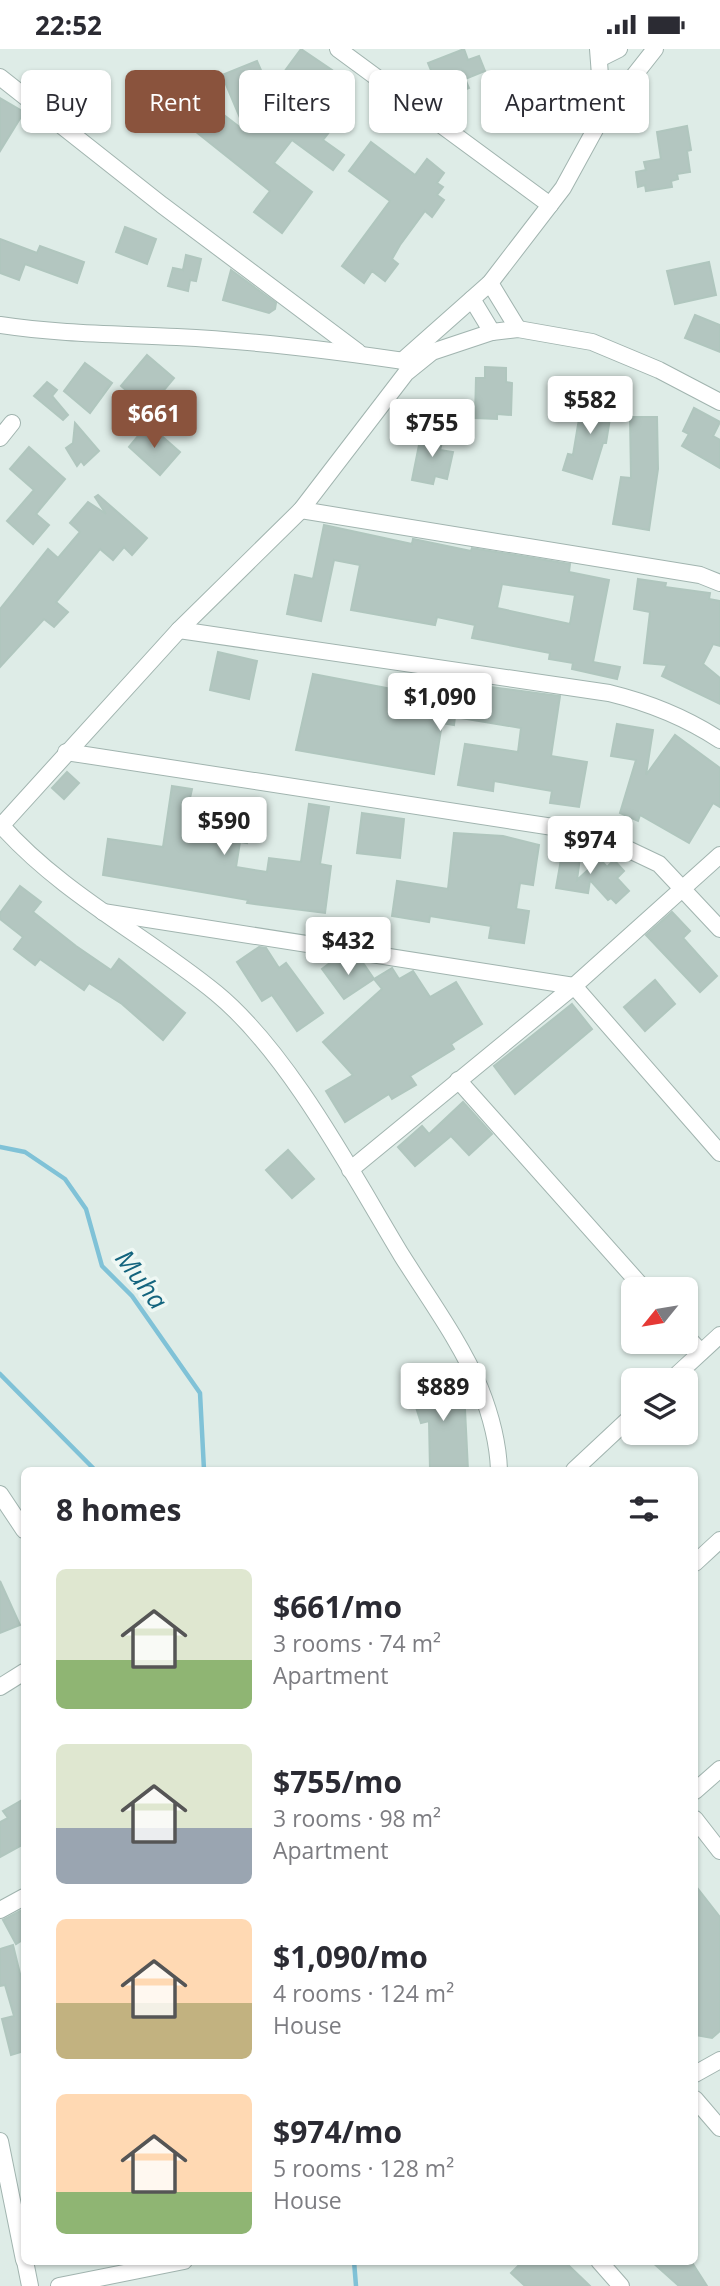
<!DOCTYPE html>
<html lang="en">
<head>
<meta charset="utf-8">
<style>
	body { margin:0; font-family:"Open Sans",sans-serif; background:#f2f2f3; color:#2b2b33; height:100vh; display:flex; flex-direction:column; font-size:26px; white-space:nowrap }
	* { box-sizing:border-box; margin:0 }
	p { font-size:23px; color:#7c7c81 }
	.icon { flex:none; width:38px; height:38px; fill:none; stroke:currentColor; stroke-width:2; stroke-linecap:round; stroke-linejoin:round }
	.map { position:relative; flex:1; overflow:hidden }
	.side { position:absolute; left:21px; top:1418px; width:677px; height:798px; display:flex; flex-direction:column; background:#fff; border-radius:10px; box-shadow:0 2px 5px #0004 }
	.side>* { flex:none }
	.top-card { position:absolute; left:21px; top:21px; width:679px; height:63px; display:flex; gap:14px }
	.needle { width:46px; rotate:240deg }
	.tools { position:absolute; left:621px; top:1228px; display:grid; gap:14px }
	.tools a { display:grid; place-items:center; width:77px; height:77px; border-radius:10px; background:#fff; box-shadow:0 2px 5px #0004; font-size:35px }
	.price { position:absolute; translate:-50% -60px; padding:0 16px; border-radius:7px; background:#fff; color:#222; font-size:23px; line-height:46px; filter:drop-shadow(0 2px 4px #0008) }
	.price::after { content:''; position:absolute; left:50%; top:42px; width:21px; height:16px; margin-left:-10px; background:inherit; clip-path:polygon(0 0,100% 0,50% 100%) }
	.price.selected { background:#8a533d; color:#fff }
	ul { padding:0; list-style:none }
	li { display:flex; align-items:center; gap:21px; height:175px; padding:0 35px }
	li span { display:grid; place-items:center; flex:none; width:196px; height:140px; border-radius:10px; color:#555 }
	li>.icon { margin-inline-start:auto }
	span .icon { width:84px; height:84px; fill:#fffc; stroke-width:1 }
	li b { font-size:30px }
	h2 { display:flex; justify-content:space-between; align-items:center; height:84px; padding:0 35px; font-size:30px }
	.pill { padding:0 24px; border-radius:10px; background:#fff; box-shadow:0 2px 5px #0004; font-size:24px; line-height:63px }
	.pill.selected { background:#8a533d; color:#fff }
	.status { display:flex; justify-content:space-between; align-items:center; height:49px; padding:0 35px; background:#fff; direction:ltr }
	.status svg { height:19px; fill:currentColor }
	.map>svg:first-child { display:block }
</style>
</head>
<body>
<div class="status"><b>22:52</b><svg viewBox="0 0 49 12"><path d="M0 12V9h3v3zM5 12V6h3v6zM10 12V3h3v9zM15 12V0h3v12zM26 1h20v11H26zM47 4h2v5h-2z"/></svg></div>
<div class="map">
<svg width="720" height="2237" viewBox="0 0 720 2237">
	<rect width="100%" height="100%" fill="#deece7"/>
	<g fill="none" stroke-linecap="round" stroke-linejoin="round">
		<!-- stream -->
		<g stroke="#80c2d7" stroke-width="4.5">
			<polyline points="0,1098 25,1103 65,1130 86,1160 102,1217 132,1247 200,1344 204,1421"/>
			<polyline points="0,1325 95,1421"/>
			<polyline points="354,2212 356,2237"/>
		</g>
	</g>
	<!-- building -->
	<g fill="#b3c6c0" stroke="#b0c6be" stroke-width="2" fill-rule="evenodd">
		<polygon points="301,0 332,21 306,56 334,77 323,91 344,106 333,121 292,91 274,114 312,143 282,184 254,163 270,142 185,74 203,50 246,83 222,26 257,12 270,42"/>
		<polygon points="464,0 468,11 479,7 485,22 465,30 469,39 443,50 428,14"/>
		<polygon points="0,49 24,63 0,102"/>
		<polygon points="687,77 691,101 687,102 690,123 677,125 678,130 671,132 672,138 646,142 645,136 638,138 636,123 646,121 644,113 661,110 657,83"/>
		<polygon points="371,93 415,126 427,110 444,124 437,134 443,138 437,146 444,151 432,168 425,162 400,196 392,210 398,215 385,232 372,222 364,234 342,217 390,152 349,122"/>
		<polygon points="125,178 156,190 147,215 116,203"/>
		<polygon points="0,190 37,204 40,197 84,213 77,234 25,215 19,231 0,224"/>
		<polygon points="186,206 201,210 196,232 190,231 188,242 168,237 173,219 183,221"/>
		<polygon points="709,213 716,246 675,255 667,222"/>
		<polygon points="231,221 276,254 275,260 269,264 223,251"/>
		<polygon points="695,266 720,276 720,303 685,289"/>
		<polygon points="147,306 174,329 148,360 121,337"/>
		<polygon points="85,314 112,334 90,364 64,342"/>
		<polygon points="485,318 506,319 506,333 512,334 511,366 497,365 497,370 475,369 476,329 485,329"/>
		<polygon points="47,333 57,341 52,347 68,366 63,371 34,347"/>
		<polygon points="583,346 613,351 606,394 603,394 592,430 563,421 568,405 573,406"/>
		<polygon points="694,359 720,373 713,387 720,391 720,419 682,397 689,385 683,382"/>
		<polygon points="630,368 657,368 658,420 649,481 613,475 621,428 631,429"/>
		<polygon points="75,374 99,402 84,416 81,412 77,417 66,399 73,394"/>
		<polygon points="148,375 180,403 160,426 129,398"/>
		<polygon points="422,381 444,386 440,401 453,403 447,430 435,427 433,435 412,431"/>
		<polygon points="29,398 65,430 36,465 49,476 33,495 7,472 34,441 10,420"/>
		<polygon points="98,446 147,489 132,506 124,498 113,511 100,500 56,553 68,563 54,578 44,570 0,618 0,560 48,500 58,509 80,483 70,474 88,453 106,465 95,448"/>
		<path d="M324,476L412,495L413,490L471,502L472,499L570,515L569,523L609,531L593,613L620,618L617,630L572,620L573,614L549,610L550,604L472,589L475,576L437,568L435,576L351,561L360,516L334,511L321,572L287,565L295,526L313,530ZM502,535L575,546L570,575L497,559Z"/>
		<polygon points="638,530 666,534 665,538 710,544 709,550 720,552 720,597 713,595 703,615 720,629 720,655 662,627 667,616 644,614 650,563 634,560"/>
		<polygon points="218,603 257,612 249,650 210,641"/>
		<polygon points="313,625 418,645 420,634 482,644 483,637 560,647 551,707 587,713 579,758 550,754 552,742 494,732 493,742 458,736 465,695 518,703 521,679 455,668 454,676 442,674 434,725 296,701"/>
		<polygon points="617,675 653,681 646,726 675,686 720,719 720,758 713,754 689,794 640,766 638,772 620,764 636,711 611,707"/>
		<polygon points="67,723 79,734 64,750 52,739"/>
		<polygon points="172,737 192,740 190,749 237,756 236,762 251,765 247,794 240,793 236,818 267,823 269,809 301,813 309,755 329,758 320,815 331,817 325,864 247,854 248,851 103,826 108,790 163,798"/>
		<polygon points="362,764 404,770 400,809 357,804"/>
		<polygon points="454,784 503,787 539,796 533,836 520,834 516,860 529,862 524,894 489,889 491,877 430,867 429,873 392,867 397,832 448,840"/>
		<polygon points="563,799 581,801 577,831 600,810 607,818 614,811 624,822 617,829 629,842 616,854 611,849 608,851 590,831 588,844 556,839"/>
		<polygon points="20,837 41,853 33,863 76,897 111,921 119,910 185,964 163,991 122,955 89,934 84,941 40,910 35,916 14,900 23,888 0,870 0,864"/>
		<polygon points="672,863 690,882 683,889 717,927 700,943 646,886"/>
		<polygon points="259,898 266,899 279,919 286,914 323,964 297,982 272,946 262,952 237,913"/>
		<polygon points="335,910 346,920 356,913 363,914 374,930 344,950 322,920"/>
		<polygon points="392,919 399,930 413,922 430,948 456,933 482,975 451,995 454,1000 410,1027 416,1036 392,1050 389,1045 345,1073 326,1042 353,1026 323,993 382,940 374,930"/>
		<polygon points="655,931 675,955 645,982 624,958"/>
		<polygon points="572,955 592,980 515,1045 494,1017"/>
		<polygon points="463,1053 492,1085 469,1106 451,1087 415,1117 398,1098 422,1077 429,1085"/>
		<polygon points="288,1101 314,1130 292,1149 266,1121"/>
		<polygon points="449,1326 465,1360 468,1421 430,1421 429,1372 421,1374 409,1336"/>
		<polygon points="0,1532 20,1576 0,1584"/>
		<polygon points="24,1750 24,1795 0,1808 0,1773 8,1769 3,1762"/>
		<polygon points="695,1836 720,1868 720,1982 712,1989 695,1986"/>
		<polygon points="24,1860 24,1890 16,1895 3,1871"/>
		<polygon points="13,1896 24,1941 24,2002 11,2006 2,1970 14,1967 5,1936 0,1937 0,1900"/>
		<polygon points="523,2212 564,2212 590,2237 525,2237 511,2224"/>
		<polygon points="651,2212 691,2212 707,2237 679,2237"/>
	</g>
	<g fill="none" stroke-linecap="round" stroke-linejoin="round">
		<defs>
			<g id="street">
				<polyline points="338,0 550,156"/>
				<polyline points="599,10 619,0"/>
				<polyline points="0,28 162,156 358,303"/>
				<polyline points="603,66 655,0"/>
				<polyline points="490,234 518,280"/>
				<polyline points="472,250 492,283"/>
				<path d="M0,276C59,285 117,285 177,288C257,292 338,302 417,314"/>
				<polyline points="402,312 490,234 563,139 603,66 598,0"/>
				<polyline points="0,389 12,374"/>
				<polyline points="301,461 700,526 720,534"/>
				<path d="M179,581L609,644C650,654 685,668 720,691"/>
				<polyline points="66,703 553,778 619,796 659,815 720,880"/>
				<path d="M0,775C62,845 145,886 216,944C289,1004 353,1126 402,1207C429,1250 460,1292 480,1339C490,1364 498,1394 499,1421"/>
				<polyline points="1,777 179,581 301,461 406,324 432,303 492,283 518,280 592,293 659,321 720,353"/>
				<polyline points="103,863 574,937 720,1104"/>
				<polyline points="458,1031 645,1241"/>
				<polyline points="350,1121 574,937 720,806"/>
				<polyline points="686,1287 701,1303"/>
				<polyline points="670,1332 720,1286"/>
				<polyline points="574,1421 634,1365"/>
				<polyline points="0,1445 24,1481"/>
				<polyline points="695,1514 720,1491"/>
				<polyline points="0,1638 24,1623"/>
				<polyline points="695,1742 720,1720"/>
				<polyline points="695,1770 720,1802"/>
				<polyline points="0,1861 24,1848"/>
				<polyline points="695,2025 720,2011"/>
				<polyline points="695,2050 720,2079"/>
				<polyline points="0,2092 24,2211"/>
				<polyline points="25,2212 30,2237"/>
				<polyline points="599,2212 621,2237"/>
				<polyline points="59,2237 184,2212"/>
			</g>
		</defs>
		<!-- street casing -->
		<use href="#street" stroke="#a1b4af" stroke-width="18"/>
		<!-- street -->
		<use href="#street" stroke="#fff" stroke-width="16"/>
	</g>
	<g text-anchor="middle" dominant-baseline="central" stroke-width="7" stroke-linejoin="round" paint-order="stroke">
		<!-- water labels -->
		<g font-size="26" font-style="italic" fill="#13647e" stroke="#eff8f4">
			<text transform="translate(142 1230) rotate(53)">Muha</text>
		</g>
	</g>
</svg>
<div class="tools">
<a><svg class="needle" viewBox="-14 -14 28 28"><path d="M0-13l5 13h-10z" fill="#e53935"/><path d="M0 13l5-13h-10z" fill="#7c7c81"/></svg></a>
<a><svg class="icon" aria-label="layers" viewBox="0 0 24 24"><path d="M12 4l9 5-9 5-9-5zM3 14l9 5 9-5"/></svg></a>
</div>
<b class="price" style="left:590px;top:387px">$582</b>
<b class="price selected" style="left:154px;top:401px">$661</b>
<b class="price" style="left:432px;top:410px">$755</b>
<b class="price" style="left:440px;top:684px">$1,090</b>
<b class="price" style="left:224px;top:808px">$590</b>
<b class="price" style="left:590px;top:827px">$974</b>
<b class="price" style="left:348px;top:928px">$432</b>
<b class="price" style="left:443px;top:1374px">$889</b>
<div class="top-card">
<a class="pill">Buy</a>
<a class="pill selected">Rent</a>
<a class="pill">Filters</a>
<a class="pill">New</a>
<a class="pill">Apartment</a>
</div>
<section class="side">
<h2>8 homes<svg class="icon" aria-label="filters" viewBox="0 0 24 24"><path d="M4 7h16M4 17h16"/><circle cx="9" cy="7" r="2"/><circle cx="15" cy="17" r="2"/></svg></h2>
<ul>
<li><span style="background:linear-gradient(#dfe7d0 65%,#8fb573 0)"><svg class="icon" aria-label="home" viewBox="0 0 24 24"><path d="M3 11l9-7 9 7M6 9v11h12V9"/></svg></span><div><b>$661/mo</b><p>3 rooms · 74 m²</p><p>Apartment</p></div></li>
<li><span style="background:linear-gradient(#dfe7d0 60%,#9aa5b1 0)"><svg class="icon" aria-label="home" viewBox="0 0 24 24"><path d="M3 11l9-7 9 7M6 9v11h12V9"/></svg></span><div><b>$755/mo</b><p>3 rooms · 98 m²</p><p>Apartment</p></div></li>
<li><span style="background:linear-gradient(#ffd9b3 60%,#c2b280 0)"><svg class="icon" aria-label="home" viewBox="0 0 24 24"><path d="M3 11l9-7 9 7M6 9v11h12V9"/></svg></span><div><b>$1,090/mo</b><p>4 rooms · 124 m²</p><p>House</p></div></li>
<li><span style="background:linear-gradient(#ffd9b3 70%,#8fb573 0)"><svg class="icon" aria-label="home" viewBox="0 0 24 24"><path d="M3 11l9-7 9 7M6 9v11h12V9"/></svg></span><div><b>$974/mo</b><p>5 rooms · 128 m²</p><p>House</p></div></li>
</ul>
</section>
</div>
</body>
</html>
